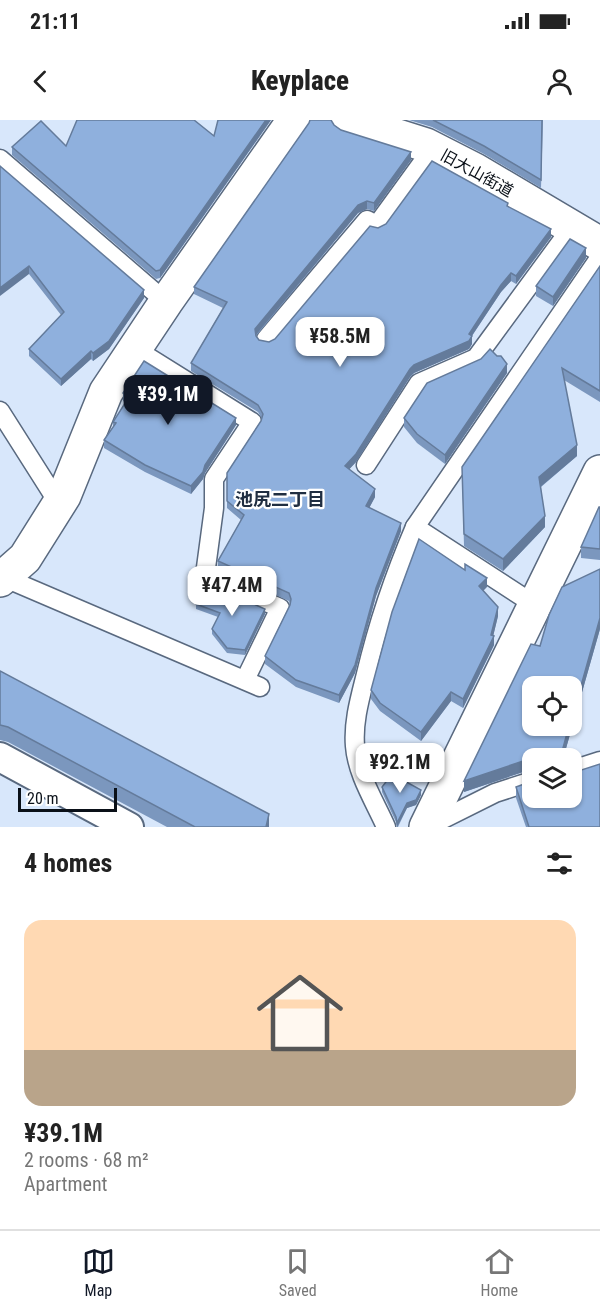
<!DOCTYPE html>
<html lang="en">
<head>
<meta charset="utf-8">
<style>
	body { margin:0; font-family:"Roboto Condensed","Noto Sans JP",sans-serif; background:#f6f6f6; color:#222; height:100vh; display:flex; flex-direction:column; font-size:22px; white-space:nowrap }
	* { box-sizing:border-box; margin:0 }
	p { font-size:20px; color:#767676 }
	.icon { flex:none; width:33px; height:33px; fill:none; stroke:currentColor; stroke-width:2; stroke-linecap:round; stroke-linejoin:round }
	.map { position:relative; height:707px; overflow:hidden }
	.drawer { display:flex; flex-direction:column; background:#fff; flex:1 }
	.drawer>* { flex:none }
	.buttons { position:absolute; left:522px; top:556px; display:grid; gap:12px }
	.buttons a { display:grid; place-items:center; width:60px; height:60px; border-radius:12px; background:#fff; box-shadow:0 2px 4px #0004; font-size:30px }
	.scale { position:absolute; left:18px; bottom:15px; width:99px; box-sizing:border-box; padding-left:6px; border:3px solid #0a1018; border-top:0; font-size:16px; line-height:21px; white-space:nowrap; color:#0a1018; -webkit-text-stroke:4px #fff; paint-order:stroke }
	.price { position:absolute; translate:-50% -51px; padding:0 14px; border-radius:12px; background:#fff; color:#222; font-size:20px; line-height:39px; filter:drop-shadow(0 2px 3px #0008) }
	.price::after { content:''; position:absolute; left:50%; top:36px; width:18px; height:14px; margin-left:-9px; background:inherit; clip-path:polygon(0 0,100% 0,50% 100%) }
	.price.active { background:#111827; color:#fff }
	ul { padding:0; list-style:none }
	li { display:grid; align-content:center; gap:12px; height:318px; padding:0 24px }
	li span { display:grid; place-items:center; height:186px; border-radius:18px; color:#555 }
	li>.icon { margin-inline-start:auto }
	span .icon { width:108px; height:108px; fill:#fffc; stroke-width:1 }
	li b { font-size:26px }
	h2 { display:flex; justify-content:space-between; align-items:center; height:72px; padding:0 24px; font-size:26px }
	.status { display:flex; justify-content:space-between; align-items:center; height:42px; padding:0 30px; background:#fff; direction:ltr }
	.status svg { height:16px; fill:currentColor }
	header { display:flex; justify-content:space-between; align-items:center; height:78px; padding:0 24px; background:#fff; font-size:27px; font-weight:800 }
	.menu { display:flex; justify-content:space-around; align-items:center; height:84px; border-top:2px solid #e0e0e0; background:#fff; font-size:16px; color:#767676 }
	.menu a { display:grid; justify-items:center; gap:3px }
	.menu .active { color:#111827 }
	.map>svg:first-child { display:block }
</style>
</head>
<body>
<div class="status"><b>21:11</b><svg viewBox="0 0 49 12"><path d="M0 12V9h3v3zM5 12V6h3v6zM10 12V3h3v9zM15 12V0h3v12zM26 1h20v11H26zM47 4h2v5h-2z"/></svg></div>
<header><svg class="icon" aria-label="back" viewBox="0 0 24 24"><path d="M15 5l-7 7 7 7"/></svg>Keyplace<svg class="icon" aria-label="person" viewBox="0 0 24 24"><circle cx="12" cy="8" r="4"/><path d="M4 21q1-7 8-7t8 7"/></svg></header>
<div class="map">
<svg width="600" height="707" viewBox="0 0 600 707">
	<rect width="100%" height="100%" fill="#d8e7fb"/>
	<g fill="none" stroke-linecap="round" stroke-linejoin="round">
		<defs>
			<g id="service">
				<polyline points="0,39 166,182"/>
				<polyline points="266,219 367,100 377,105 433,28"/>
				<polyline points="135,229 252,302 214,359 214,388 205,455 280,488 245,560"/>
				<polyline points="0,291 59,384"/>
				<polyline points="366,345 419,263 476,238 572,107"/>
				<polyline points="415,407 535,485"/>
				<polyline points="3,457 260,567"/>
				<polyline points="572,650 600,641"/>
				<polyline points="429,706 495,673 532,661"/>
				<path d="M386,707C375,682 357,654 355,626C353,602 360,578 366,554C378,503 394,456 415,407L600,137"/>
			</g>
			<polyline id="pedestrian" points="0,637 129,707"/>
			<g id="minor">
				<polyline points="347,0 426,25 475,50 600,124"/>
				<polyline points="0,460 25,438 64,376 106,272 166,182 294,0"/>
				<polyline points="426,707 600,352"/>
			</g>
		</defs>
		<!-- service casing -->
		<use href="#service" stroke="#59697f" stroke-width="21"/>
		<!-- pedestrian casing -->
		<use href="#pedestrian" stroke="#59697f" stroke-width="32"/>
		<!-- minor casing -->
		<use href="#minor" stroke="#59697f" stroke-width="36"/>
		<!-- service -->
		<use href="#service" stroke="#fff" stroke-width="18"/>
		<!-- pedestrian -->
		<use href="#pedestrian" stroke="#fff" stroke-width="28"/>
		<!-- minor -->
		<use href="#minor" stroke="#fff" stroke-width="33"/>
	</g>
	<!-- wall -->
	<g fill="#7b97be">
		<polygon points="271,0 160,158 156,159 12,35 12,27 66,26 214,16"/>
		<polygon points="409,0 543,0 541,68 484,34 432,7"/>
		<polygon points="309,3 334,5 341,10 411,40 374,91 367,89 358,93 256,216 259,220 269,222 275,219 378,108 508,87 551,117 516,164 511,161 501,172 472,216 472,224 469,229 414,253 410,257 356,342 349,349 375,377 369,388 401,411 376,476 355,553 339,583 296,567 265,544 265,536 290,484 289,481 218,449 218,441 241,400 227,388 227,353 262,299 258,292 191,251 191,243 223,188 194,174 194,167"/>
		<polygon points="0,46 144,178 109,229 93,241 91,239 61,266 29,236 29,229 61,195 29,154"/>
		<polygon points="586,138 553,186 536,176 536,166"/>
		<polygon points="600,146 600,282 564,260 577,336 541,367 545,407 503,451 464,426 462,347"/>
		<polygon points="507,253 445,344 417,323 404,307 404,298"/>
		<polygon points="123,273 236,305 205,353 203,359 191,374 145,352 104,328 104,320 113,307 113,302 126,282 123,281"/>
		<polygon points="600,387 600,440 581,438 581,427"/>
		<polygon points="487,467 483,470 498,496 493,516 494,525 463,588 451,581 421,621 380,591 371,579 371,570"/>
		<polygon points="196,484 265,494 245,535 227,533 212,514 212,509 218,497 196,489"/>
		<polygon points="600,509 563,639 532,639 532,650 529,650 464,672 540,526"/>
		<polygon points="0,551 269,707 167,707 8,622 0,620"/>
		<polygon points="382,667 421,675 416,685 407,688 398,707 397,707 396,702 382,672"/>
		<polygon points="516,667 600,707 526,707 516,678"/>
	</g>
	<!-- shaded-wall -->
	<g fill="#647b9b">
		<polygon points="266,0 271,0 160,158 160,150"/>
		<polygon points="411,32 411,40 374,91 374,83"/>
		<polygon points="367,81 367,89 358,93 255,216 255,209 358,85"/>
		<polygon points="551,109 551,117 516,164 516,156"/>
		<polygon points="586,128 586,138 553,186 553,177"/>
		<polygon points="29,146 29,154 0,176 0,168"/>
		<polygon points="511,153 511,161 501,172 469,220 472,216 472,224 469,229 414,253 410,257 356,342 345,354 345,346 410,249 414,245 469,214 501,165"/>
		<polygon points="144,170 144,178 109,229 93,241 93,233"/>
		<polygon points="91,231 91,239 61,266 61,259"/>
		<polygon points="507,244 507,253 445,344 445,335"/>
		<polygon points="236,298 236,305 205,353 203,359 191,374 191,366"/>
		<polygon points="577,325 577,336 539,368 539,357"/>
		<polygon points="375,369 375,377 366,394 366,386"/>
		<polygon points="545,396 545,407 503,451 503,439"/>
		<polygon points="401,403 401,411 376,476 355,553 339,583 339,575 376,468"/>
		<polygon points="487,458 487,467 479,475 479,466"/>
		<polygon points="498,487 498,496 492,521 494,516 494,525 463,588 463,579 491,515"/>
		<polygon points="265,489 265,494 245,535 245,530"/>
		<polygon points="600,498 600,509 563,639 560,639 569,606 572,606 572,598"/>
		<polygon points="451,572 451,581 421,621 421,612"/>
		<polygon points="529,639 529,650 464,672 464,661"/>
		<polygon points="421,670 421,675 416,685 407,688 397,707 397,703 407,683"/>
		<polygon points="269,694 269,707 266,707"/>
	</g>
	<!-- building -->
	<g fill="#8fb0dd" stroke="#647b9b" stroke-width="1.5">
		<polygon points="77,0 194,0 214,16 218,0 266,0 160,150 156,151 12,27 41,1 66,26"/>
		<polygon points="310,0 331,0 334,5 341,10 411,32 374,83 367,81 358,85 255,209 256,216 259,220 269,222 275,219 370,106 378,108 386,104 432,41 508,83 507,86 551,109 516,156 511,153 501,165 469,214 472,216 469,221 414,245 410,249 356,334 345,346 375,369 366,386 401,403 376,468 355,545 339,575 296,560 265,536 290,485 291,479 289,473 218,441 244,395 227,381 227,353 261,301 263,294 258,285 191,243 227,182 194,167 309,3"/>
		<polygon points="433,0 542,0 541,60 484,26"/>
		<polygon points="0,46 144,170 109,221 93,233 91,231 61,259 29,229 64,192 29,146 0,168"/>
		<polygon points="570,119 586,128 553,177 536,166"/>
		<polygon points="600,146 600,271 562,248 577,325 539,357 545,396 503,439 464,414 462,347"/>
		<polygon points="490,229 497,236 501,236 507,244 445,335 417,314 404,298 427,263 481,239"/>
		<polygon points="144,241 236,298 205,345 203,352 191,366 145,345 104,320 116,303 113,302 129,277 123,273"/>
		<polygon points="599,387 600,387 600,429 581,427"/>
		<polygon points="419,419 465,450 465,444 487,458 479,466 498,487 491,515 494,516 463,579 451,572 421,612 380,583 371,570 392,492"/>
		<polygon points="600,449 600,498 572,598 572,567 532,567 532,606 569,606 560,639 529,639 464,661 531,524 540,526 549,495 562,467"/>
		<polygon points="207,463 265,489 245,530 227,528 212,509 220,493 196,484"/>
		<polygon points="0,551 269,694 266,707 195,707 8,607 0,605"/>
		<polygon points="600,644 600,707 529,707 516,667 532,661 532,678 572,678 572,653"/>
		<polygon points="392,654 421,670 416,680 407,683 397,703 396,697 382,667"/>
	</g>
	<g text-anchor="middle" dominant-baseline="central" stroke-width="4.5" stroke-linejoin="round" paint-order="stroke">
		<!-- street labels -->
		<g font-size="16" fill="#0a1018" stroke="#fff">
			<text transform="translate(477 53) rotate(29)">旧大山街道</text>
		</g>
		<!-- neighbourhood labels -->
		<g font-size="18" font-weight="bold" fill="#202e41" stroke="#fff">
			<text x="280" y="379">池尻二丁目</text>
		</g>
	</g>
</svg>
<div class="buttons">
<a><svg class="icon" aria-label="locate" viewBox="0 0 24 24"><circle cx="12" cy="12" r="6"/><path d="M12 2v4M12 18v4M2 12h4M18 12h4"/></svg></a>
<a><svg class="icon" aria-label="layers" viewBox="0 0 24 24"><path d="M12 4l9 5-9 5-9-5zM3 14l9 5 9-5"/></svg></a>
</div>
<div class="scale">20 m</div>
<b class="price" style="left:340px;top:248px">¥58.5M</b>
<b class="price active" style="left:168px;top:306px">¥39.1M</b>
<b class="price" style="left:232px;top:497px">¥47.4M</b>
<b class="price" style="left:400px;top:674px">¥92.1M</b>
</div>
<section class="drawer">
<h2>4 homes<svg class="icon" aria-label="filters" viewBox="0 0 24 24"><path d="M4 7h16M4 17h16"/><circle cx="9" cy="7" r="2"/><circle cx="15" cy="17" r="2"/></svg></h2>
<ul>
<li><span style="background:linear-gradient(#ffd9b3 70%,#b9a48a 0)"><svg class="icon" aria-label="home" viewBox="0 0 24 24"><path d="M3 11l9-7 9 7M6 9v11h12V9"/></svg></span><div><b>¥39.1M</b><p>2 rooms · 68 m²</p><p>Apartment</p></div></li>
</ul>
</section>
<nav class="menu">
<a class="active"><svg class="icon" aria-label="map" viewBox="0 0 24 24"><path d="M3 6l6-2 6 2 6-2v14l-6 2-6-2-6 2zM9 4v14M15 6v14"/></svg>Map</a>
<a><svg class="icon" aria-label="saved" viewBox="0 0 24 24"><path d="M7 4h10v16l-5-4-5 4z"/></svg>Saved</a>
<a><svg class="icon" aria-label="home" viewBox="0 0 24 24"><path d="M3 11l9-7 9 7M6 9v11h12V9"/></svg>Home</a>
</nav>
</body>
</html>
